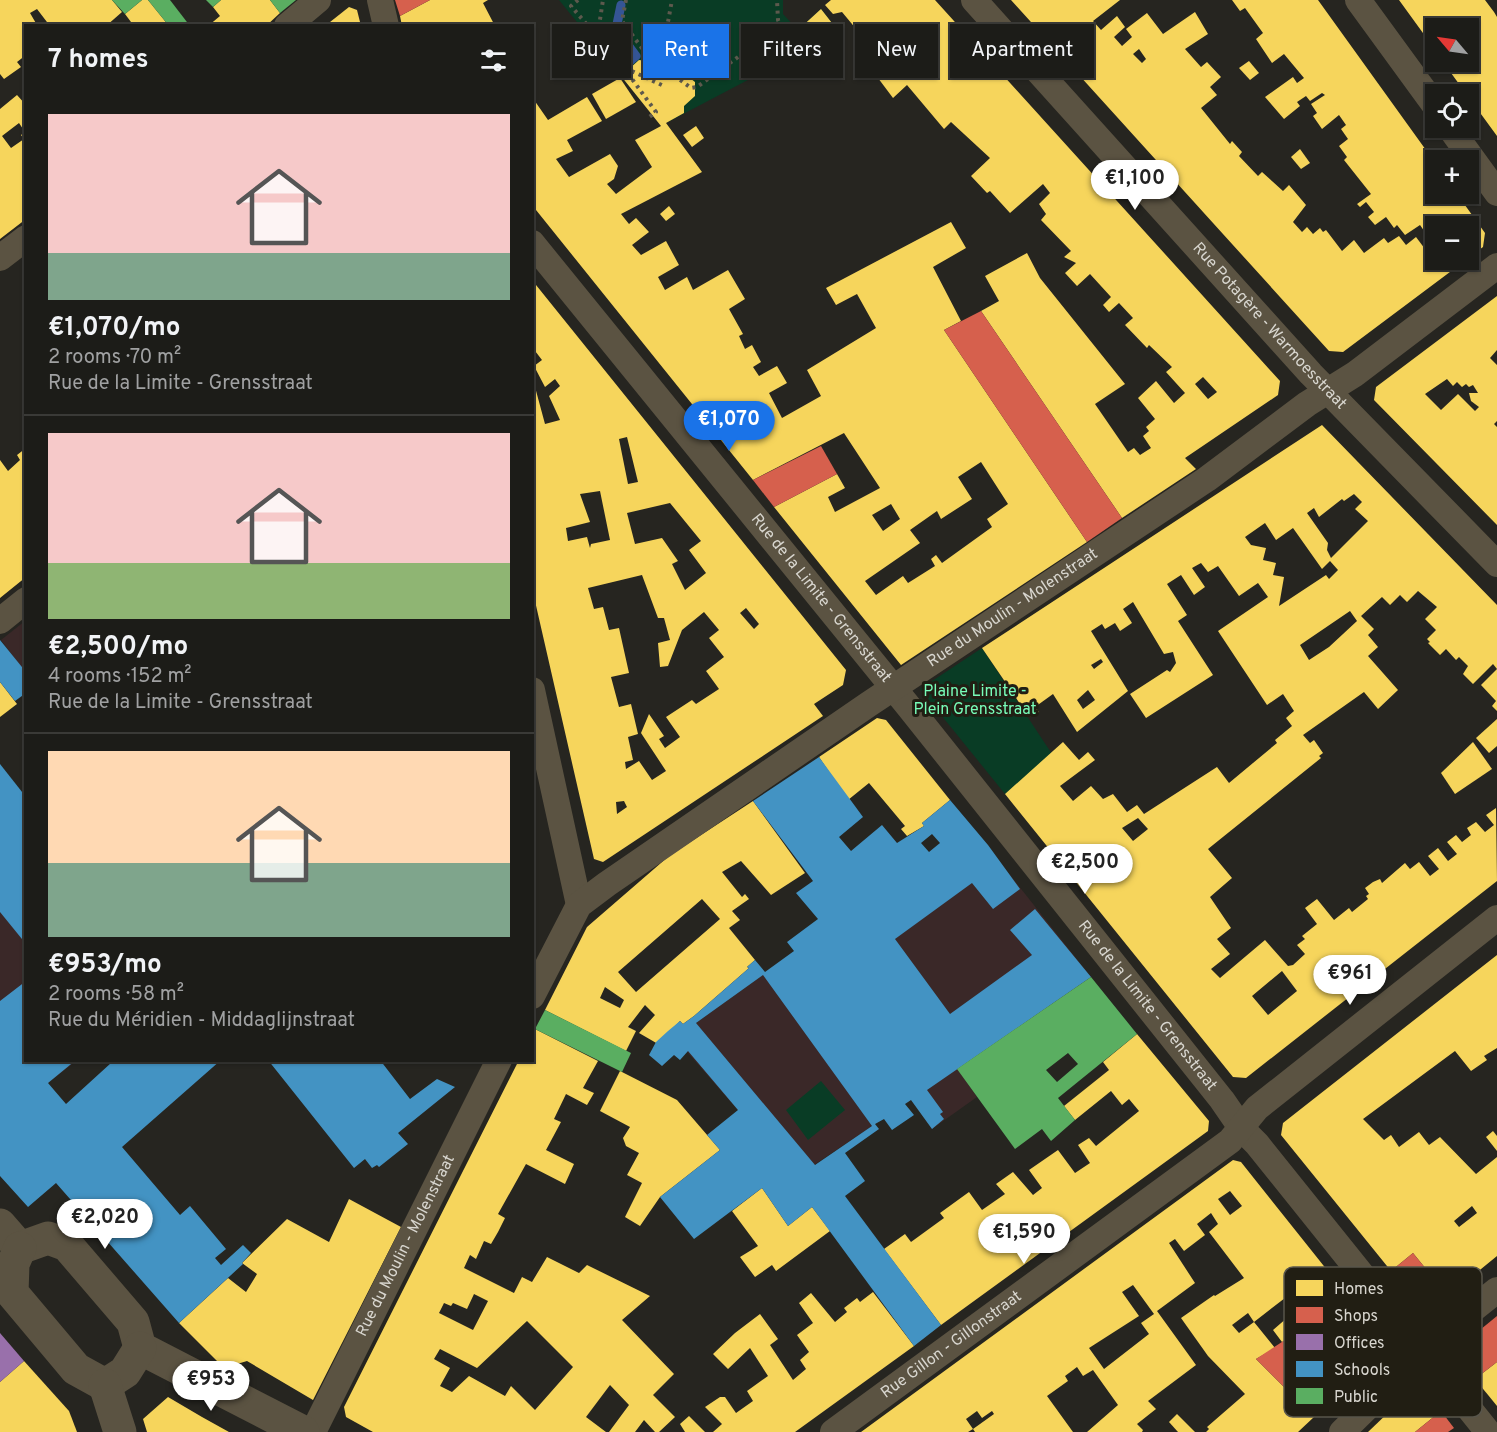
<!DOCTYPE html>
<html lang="en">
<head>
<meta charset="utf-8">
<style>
	body { margin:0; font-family:Overpass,sans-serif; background:#292925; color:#f1f3f6; height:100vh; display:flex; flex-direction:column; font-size:22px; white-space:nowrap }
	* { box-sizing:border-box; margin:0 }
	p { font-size:20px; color:#a0a1a2 }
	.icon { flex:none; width:33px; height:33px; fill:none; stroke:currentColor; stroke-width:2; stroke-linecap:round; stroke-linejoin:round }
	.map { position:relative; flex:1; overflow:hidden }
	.details { position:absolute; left:24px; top:24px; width:510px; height:1038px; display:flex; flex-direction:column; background:#1c1c18; border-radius:0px; box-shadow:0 2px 4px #0004,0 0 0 2px #3a3a37 }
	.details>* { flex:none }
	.guide { position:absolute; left:552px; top:24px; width:570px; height:54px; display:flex; gap:12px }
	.needle { width:39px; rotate:299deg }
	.buttons { position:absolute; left:1425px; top:18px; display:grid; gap:12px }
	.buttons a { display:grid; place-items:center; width:54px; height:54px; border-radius:0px; background:#1c1c18; box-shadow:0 2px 4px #0004,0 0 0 2px #3a3a37; font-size:30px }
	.price { position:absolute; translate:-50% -51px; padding:0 14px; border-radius:21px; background:#fff; color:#222; font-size:20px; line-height:39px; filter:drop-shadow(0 2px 3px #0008) }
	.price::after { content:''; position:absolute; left:50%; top:36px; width:18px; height:14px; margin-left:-9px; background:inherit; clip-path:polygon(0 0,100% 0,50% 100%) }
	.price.current { background:#1a73e8; color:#fff }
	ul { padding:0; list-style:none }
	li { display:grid; align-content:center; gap:12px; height:318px; padding:0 24px }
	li+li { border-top:2px solid #3a3a37 }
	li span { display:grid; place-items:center; height:186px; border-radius:0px; color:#555 }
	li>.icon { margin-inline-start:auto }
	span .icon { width:108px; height:108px; fill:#fffc; stroke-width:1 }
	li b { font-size:26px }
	h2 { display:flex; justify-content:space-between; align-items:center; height:72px; padding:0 24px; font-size:26px }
	.tag { padding:0 21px; border-radius:0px; background:#1c1c18; box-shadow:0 2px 4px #0004,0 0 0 2px #3a3a37; font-size:21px; line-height:54px }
	.tag.current { background:#1a73e8; color:#fff }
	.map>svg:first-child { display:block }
</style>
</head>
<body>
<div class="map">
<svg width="1497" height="1432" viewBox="0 0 1497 1432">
	<rect width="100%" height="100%" fill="#262520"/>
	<!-- education -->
	<g fill="#3a2828">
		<polygon points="25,621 25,672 1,640"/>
		<polygon points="25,802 26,1060 76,1061 48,1083 0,1080 0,822"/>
		<polygon points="968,822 1091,977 957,1068 977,1097 932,1129 911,1100 796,1177 675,1038 877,893"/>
	</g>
	<!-- green -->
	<g fill="#093c25">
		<polygon points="559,0 783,0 783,14 798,30 821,9 839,32 668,122 642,102"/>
		<polygon points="982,648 1052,754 1005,794 920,689"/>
		<polygon points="821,1081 845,1110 808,1140 786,1110"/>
	</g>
	<!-- homes -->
	<g fill="#f6d55c" fill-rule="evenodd">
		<polygon points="0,0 112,0 122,12 106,26 50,26 37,9 30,13 37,25 26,26 26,55 17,62 21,67 4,79 0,74"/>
		<polygon points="142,0 148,0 169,26 134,26 125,14"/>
		<polygon points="221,0 270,0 280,13 266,26 208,26 220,16 213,7"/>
		<polygon points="430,0 488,0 483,3 495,26 402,26 400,16"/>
		<path d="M831,0H935L1280,381L1278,395L1185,458L1196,469L1122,518L981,311L999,301L985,276L1027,253L1040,278L1125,384L1095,404L1128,452L1134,448L1140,455L1151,448L1143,436L1149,431L1146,427L1155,419L1138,398L1156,381L1174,403L1185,393L1166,372L1172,367L1149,345L1147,348L1125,325L1133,318L1119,303L1109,312L1103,305L1111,297L1090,274L1077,286L1065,273L1076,263L1064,257L1071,251L1041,220L1046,214L1039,204L1050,193L1043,184L1010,213L990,191L987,193L971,176L990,158L951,122L944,129L907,85L893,98L866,62L872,57L855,38L857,30L842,12L833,14L825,5ZM1203,377L1217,392L1208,399L1195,384Z"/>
		<path d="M1011,0H1120L1093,21L1101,30L1117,16L1125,27L1114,37L1122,46L1132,37L1126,29L1147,13L1163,34L1195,12L1208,34L1185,49L1201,67L1207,62L1221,77L1210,87L1217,95L1201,108L1230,144L1232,141L1242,152L1239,156L1258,176L1262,172L1283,191L1289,185L1306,205L1293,222L1302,232L1307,227L1313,234L1320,228L1323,232L1326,230L1342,251L1354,240L1364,253L1384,238L1388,243L1399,236L1406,245L1416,237L1434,261L1466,260L1343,352L1329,351ZM1139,49L1146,59L1142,63L1133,54Z"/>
		<polygon points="1232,0 1318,0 1436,164 1436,194 1457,194 1485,233 1483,247 1468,258 1468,226 1436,226 1436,248 1420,225 1405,235 1397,225 1394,228 1386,217 1375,225 1368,217 1374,212 1366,202 1360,207 1357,204 1371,194 1344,160 1347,157 1339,146 1348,139 1341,129 1346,125 1339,115 1322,129 1313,116 1317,113 1311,104 1325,95 1322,93 1310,101 1306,96 1297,102 1300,106 1284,119 1265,97 1293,77 1297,83 1304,78 1284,54 1272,63 1256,39 1263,33 1245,8 1240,11"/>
		<polygon points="1399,0 1485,0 1494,12 1497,17 1497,136 1443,62 1468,62 1468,28 1436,28 1436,51"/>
		<polygon points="349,7 357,10 361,26 325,26"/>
		<polygon points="821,9 839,32 787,59 781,47 803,36 798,30"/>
		<path d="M639,60L655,62L681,71L695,82V96L684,106V113L666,123L702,172L621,214L629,224L636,218L649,232L632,245L641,255L666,241L679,265L658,277L665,290L687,277L693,290L728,270L745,299L729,309L743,334L739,336L745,349L752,345L761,362L753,367L759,376L777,366L787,383L769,393L782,418L821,396L807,370L876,328L857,294L836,305L826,288L951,222L966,248L933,267L961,321L944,330L1087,542L901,665L774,507L837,474L845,488L828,497L835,512L880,488L844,433L753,480L532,205V97L548,120L587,97L602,121L567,140L573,151L556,159L569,177L610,154L618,166L614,179L607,184L616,194L652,167L635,140L661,126L621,76ZM981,462L1008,504L987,519L992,527L942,563L936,555L931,559L935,566L908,583L903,576L876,595L865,581L920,543L910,530L937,511L941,519L972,499L958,477ZM891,504L900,519L883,531L872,515Z"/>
		<polygon points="1249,61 1259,73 1250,80 1239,68"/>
		<polygon points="620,78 636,102 606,119 592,94"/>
		<path d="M17,95L26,105V219L0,239V109ZM19,123L25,132L21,135L24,139L11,148L2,136Z"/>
		<polygon points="696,126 704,138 692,147 683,135"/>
		<polygon points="1300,149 1310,163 1301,169 1291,157"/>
		<polygon points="669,206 675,214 666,221 660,214"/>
		<path d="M532,280L846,670L843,685L814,704L823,716L603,862L594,859L532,588V388L535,387L545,424L560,420L549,396L560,386L555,379L545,387L534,366L542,360L532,347ZM627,437L638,482L628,484L619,439ZM600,491L610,540L591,544L590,548L587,537L568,541L566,528L590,522L580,494ZM670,503L701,541L689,550L706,573L685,590L672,564L678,561L662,538L635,544L627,513ZM642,575L658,618H664L670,640L658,643L660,667L668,666L682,630L704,612L719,630L709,638L724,657L706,671L719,689L696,704L692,700L666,717L680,737L665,748L659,739L664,736L649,714L641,733L666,771L652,780L639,761L626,769L625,762L633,760L628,737L638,734L631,704L619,707L611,677L629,673L619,628L609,630L603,607L594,609L588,588ZM746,608L759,624L754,629L740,613ZM624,801L627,807L617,814L616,802Z"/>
		<path d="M1497,296V350L1490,358L1497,365V421L1494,424L1497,427V525L1374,400L1376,387ZM1447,379L1453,386L1457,382L1462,387L1466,384L1469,387L1473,385L1478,393H1469L1471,401L1479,407L1475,411L1458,394L1441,410L1425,394Z"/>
		<path d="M1322,425L1497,605V711L1492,706L1496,701L1481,685L1497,669L1493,664L1473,684L1463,674L1468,666L1459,657L1456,660L1446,649L1440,655L1428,643L1430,642L1427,639L1436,630L1425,619L1437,607L1418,591L1407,602L1400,595L1390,605L1382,597L1361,616L1374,629L1368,635L1378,647L1368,656L1398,690L1378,709L1364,692L1303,735L1310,743L1314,740L1323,753L1319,756L1321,758L1208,849L1232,878L1210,897L1231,928L1217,939L1230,954L1211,969L1220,978L1265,940L1288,966L1293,965L1305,954L1297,945L1305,939L1302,936L1317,924L1305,908L1317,899L1334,920L1349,908L1352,912L1368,899L1366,896L1369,894L1365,888L1373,882L1380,879L1382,883L1405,863L1410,869L1419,862L1430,876L1439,869L1428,856L1438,848L1448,861L1457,854L1447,842L1456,835L1462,842L1471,835L1467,828L1476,822L1485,832L1494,825L1486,815L1496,808L1497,881L1246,1078L1233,1077L1005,794L1063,742L1079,760L1088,752L1095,760L1060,786L1073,801L1091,786L1103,799L1113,794L1127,812L1137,805L1144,814L1217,767L1229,783L1277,743L1275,740L1292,726L1286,718L1294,711L1283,694L1267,705L1218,631L1268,597L1258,583L1239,596L1218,566L1208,572L1201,563L1192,568L1205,587L1194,595L1181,575L1167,584L1187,615L1178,621L1213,675L1146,718L1130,694L1167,670L1170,672L1176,663L1173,652L1164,654L1133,602L1123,609L1132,623L1120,631L1115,623L1105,629L1102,624L1091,631L1128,691L1077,732L1053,694L1035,707L1039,712L1029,717L982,648ZM1354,494L1362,502L1355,509L1368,521L1331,558L1327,550L1328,543L1307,513L1314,508L1319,517L1342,499L1344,501ZM1265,523L1276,540L1293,528L1322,569L1330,561L1338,570L1329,579L1326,575L1279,606L1284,577L1273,575L1276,563L1263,560L1266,548L1251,545L1245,537ZM1350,611L1357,621L1329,647L1309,660L1300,645ZM1101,659L1103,662L1094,669L1091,665ZM1088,690L1095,700L1083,709L1077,700ZM1138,818L1148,829L1133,841L1122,828ZM1282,971L1297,991L1268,1015L1252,996Z"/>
		<polygon points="26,448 26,577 0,598 0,460 8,471 20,460 17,455"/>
		<polygon points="0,682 17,704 0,717"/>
		<polygon points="877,718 886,720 950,800 922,823 924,826 907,836 901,829 905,826 869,783 848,800 819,757"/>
		<polygon points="1497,719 1497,746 1489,753 1476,738"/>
		<polygon points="1473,742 1492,769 1455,794 1441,773"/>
		<path d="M753,801L805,873L771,895L741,861L722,872L742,897L745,894L749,899L732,911L740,920L729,928L755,960L747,967L749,968L694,1016L683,1024L680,1021L658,1044L639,1033L655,1015L645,1005L628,1027L636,1031L626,1051L545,1010L587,927L669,856ZM702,899L720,919L636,992L618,972ZM605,987L624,1000L620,1008L600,998Z"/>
		<path d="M1497,955V1048L1484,1056L1487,1060L1471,1071L1455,1051L1363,1119L1384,1140L1391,1135L1399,1147L1419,1132L1429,1145L1440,1137L1476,1174L1497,1157V1256L1448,1296L1413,1253L1391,1271L1281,1135L1283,1123ZM1472,1206L1477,1213L1459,1227L1454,1221Z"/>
		<path d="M535,1029L598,1061L583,1088L594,1093L587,1105L566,1094L554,1119L561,1122L546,1150L574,1164L565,1184L526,1164L498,1214L505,1218L498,1232L491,1244L484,1241L476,1259L470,1255L464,1268L514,1293L522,1277L532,1282L547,1257L579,1273L587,1265L650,1296L622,1320L674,1374L653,1395L675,1417L659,1432H655L644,1420L635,1432H609L629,1405L610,1385L586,1417L606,1432H373L346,1417L344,1407L519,1060H532ZM474,1294L488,1301L473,1330L439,1313L444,1303L451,1306L453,1303L467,1309ZM527,1321L573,1367L535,1410L511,1386L505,1396L469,1376L452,1392L440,1386L450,1368L434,1359L440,1349L477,1368Z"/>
		<polygon points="1137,1034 1209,1121 1208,1131 941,1325 884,1249 905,1234 911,1242 944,1218 940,1213 969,1192 982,1210 1005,1194 996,1184 1013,1172 1033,1195 1042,1188 1029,1170 1058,1150 1075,1173 1090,1163 1078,1145 1089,1138 1096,1146 1139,1111 1129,1099 1122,1105 1111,1091 1075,1120 1064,1106 1109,1070 1103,1062"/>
		<polygon points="620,1071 677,1100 720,1150 660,1197 640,1226 625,1217 642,1183 627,1175 639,1153 626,1146 623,1138 630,1127 600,1111"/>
		<polygon points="1493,1131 1497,1136 1497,1151 1486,1137"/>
		<path d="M1233,1160L1241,1162L1386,1344V1349L1337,1394L1304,1359L1309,1354L1314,1359L1334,1345L1344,1358L1353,1351L1341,1337L1326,1348L1317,1336L1302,1347L1294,1335L1282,1342L1273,1330L1295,1311L1285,1298L1254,1322L1248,1313L1232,1325L1239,1333L1254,1322L1275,1348L1256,1359L1314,1417L1298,1432H1206L1209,1429L1207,1427L1245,1394L1208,1356L1181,1318L1214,1295L1215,1296L1244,1278L1209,1232L1218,1224L1211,1213L1197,1224L1205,1235L1184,1251L1175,1239L1169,1243L1195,1283L1157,1311L1196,1365L1148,1401L1156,1409L1137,1424L1143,1430L1142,1432H1087L1118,1405L1093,1370L1083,1376L1077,1367L1065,1376L1068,1381L1047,1396L1073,1432H975L973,1429L994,1414L992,1411L982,1418L977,1411L966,1419L973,1429L968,1432H861ZM1230,1191L1242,1206L1230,1215L1218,1199ZM1133,1285L1154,1314L1141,1323L1149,1334L1104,1369L1089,1348L1139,1316L1122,1292Z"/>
		<polygon points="762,1188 788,1226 812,1207 830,1231 776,1271 772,1265 755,1277 740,1257 758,1246 732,1211"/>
		<polygon points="349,1199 401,1227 313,1400 247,1361 224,1368 179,1323 228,1278 246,1292 257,1274 242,1263 287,1219 329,1242"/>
		<polygon points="873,1292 914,1346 795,1432 713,1432 722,1424 705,1407 720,1397 725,1397 736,1413 753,1401 747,1391 768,1376 750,1348 728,1369 713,1354 735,1333 760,1314 778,1339 770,1345 793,1380 806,1369 800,1360 809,1352 797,1335 813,1323 799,1303 811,1293 835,1322 847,1312 844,1308 857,1298 860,1302"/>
		<polygon points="24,1361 69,1411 77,1432 0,1432 0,1382"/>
		<polygon points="1497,1362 1497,1406 1475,1379"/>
		<polygon points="1414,1388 1422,1389 1441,1411 1415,1432 1368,1432"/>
		<polygon points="168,1397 202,1417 229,1432 147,1432 143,1419"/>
		<polygon points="1177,1414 1195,1432 1178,1432 1169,1422"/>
		<polygon points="689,1416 705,1432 685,1432 680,1424"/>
	</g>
	<!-- shops -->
	<g fill="#d6604d">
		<polygon points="395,0 430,0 400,16"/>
		<polygon points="981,311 1122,518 1087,542 944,330"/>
		<polygon points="821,446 837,474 774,507 753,480"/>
		<polygon points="1413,1253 1448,1296 1430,1311 1422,1309 1391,1271"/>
		<polygon points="1497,1316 1497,1362 1475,1379 1453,1352"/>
		<polygon points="1285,1340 1337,1394 1314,1417 1256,1359"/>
		<polygon points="1441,1411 1454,1428 1448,1432 1415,1432"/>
	</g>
	<!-- offices -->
	<polygon fill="#9970ab" points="0,1333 24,1361 0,1382"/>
	<!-- schools -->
	<g fill="#4393c3" fill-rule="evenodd">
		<polygon points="0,640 26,672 26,693 15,701 0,682"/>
		<path d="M819,757L863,817L839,837L851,851L882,825L897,843L924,826L922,823L950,800L988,845L1020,889L993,909L972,883L895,939L950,1014L1032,955L1010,930L1035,909L1091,977L927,1090L943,1112L940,1114L944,1119L932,1129L911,1100L905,1104L914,1115L892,1130L884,1119L875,1124L879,1129L845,1153L865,1181L845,1196L941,1325L914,1346L812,1207L788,1226L762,1188L694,1239L660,1197L720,1150L707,1135L738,1110L688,1051L680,1060L674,1055L662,1066L649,1055L656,1042L668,1031L680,1021L683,1024L694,1016L749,968L747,967L755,960L765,972L794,951L787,942L818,919L796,893L813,881L753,801ZM932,834L940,843L929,852L921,843ZM763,975L872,1126L815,1165L696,1023Z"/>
		<polygon points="0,764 26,797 26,944 0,912"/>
		<polygon points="26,981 26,1060 76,1060 48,1083 66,1104 111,1063 108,1060 221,1060 122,1147 180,1215 190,1206 226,1249 215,1258 221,1265 243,1245 251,1253 242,1263 243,1264 179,1323 56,1183 28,1207 0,1176 0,1001"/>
		<polygon points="268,1060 380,1060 410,1099 437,1079 455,1087 398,1133 408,1144 379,1167 377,1165 372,1168 365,1159 354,1168"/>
	</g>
	<!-- public -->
	<g fill="#5aae61" fill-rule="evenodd">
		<polygon points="112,0 142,0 125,14"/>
		<polygon points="148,0 170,0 190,26 169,26"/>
		<polygon points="206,0 221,0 213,7"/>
		<polygon points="270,0 296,0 280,13"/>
		<path d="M1091,977L1137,1034L1058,1098L1075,1120L1051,1141L1042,1129L1015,1149L957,1069ZM1068,1053L1078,1064L1057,1082L1046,1070Z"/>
		<polygon points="545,1010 631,1053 622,1072 535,1029"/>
	</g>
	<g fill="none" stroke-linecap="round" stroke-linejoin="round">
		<!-- stream -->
		<polyline stroke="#355595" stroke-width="9" points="621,5 616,29 636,56 630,61"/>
		<!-- path -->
		<g stroke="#5d594d" stroke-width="4" stroke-dasharray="3 4.5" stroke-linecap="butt">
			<polyline points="578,0 571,6 624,68 656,112 648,118"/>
			<polyline points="626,0 622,21 647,55 691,88 697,87 749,49 778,41 781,26 778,20 777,0"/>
			<polyline points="594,33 599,26 603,0"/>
			<polyline points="660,66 672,0"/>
			<polyline points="625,68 664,86"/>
		</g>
		<!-- minor -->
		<g stroke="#5b5342" stroke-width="26">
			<polyline points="380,0 386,26"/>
			<path id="s1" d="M974,0L1311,374L1497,564"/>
			<polyline points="1358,0 1436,107"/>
			<polyline points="287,26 318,0"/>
			<polyline points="1450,128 1497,193"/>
			<path id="s2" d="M532,243L909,707L1222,1100L1242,1129L1257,1144L1488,1432"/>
			<polyline points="0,258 26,238"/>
			<polyline points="0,621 26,600"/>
			<polyline points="532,690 579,905"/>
			<path id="s3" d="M532,996L579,905L607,884L869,704L1207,479L1307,404L1355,374L1497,266"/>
			<path id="s4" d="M313,1432L499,1060"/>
			<path id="s5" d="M833,1432L1230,1141L1257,1108L1497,918"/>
			<polyline points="1342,1432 1442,1334 1497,1290"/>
		</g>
		<!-- tertiary -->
		<g stroke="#5b5342" stroke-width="33">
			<polyline points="0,1225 20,1248"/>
			<polyline points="20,1248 48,1238 67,1245 133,1322 140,1348 303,1432"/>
			<polyline points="20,1248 13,1264 12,1293 76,1369 105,1385 125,1372 140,1348"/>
			<polyline points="105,1385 120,1432"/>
		</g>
	</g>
	<g text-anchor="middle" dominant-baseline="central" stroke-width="6" stroke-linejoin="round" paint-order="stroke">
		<!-- street labels -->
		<g font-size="16" fill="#d8d6cf" stroke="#211e13">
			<text stroke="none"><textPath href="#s1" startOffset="440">Rue Potagère - Warmoesstraat</textPath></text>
			<text stroke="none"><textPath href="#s2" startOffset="458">Rue de la Limite - Grensstraat</textPath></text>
			<text stroke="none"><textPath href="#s3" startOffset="628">Rue du Moulin - Molenstraat</textPath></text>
			<text stroke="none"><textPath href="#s2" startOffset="980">Rue de la Limite - Grensstraat</textPath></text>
			<text stroke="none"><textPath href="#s4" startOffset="208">Rue du Moulin - Molenstraat</textPath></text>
			<text stroke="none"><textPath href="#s5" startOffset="147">Rue Gillon - Gillonstraat</textPath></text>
		</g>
		<!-- park labels -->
		<g font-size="16" fill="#78fdb9" stroke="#211e13">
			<text x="975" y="692">Plaine Limite -<tspan x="975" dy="18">Plein Grensstraat</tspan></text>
		</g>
	</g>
	<!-- legend -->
	<rect x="1284" y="1267" width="198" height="150" rx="9" fill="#211e13" stroke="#58554b" stroke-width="1.5"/>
	<rect x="1296" y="1280" width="27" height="16" fill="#f6d55c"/>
	<rect x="1296" y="1307" width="27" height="16" fill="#d6604d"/>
	<rect x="1296" y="1334" width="27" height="16" fill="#9970ab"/>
	<rect x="1296" y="1361" width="27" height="16" fill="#4393c3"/>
	<rect x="1296" y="1388" width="27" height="16" fill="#5aae61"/>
	<g font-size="16" fill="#d8d6cf">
		<text x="1334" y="1294">Homes</text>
		<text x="1334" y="1321">Shops</text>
		<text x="1334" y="1348">Offices</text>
		<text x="1334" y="1375">Schools</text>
		<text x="1334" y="1402">Public</text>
	</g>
</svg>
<div class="buttons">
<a><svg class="needle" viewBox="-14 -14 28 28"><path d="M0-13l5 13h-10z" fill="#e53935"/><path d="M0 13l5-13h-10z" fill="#a0a1a2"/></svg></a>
<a><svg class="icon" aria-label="locate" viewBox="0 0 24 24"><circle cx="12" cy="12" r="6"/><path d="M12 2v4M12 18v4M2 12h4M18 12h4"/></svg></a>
<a>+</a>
<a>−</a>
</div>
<b class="price" style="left:1135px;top:211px">€1,100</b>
<b class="price current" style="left:729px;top:452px">€1,070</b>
<b class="price" style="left:1085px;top:895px">€2,500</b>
<b class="price" style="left:1350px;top:1006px">€961</b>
<b class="price" style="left:105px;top:1250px">€2,020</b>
<b class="price" style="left:1024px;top:1265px">€1,590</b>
<b class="price" style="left:211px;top:1412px">€953</b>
<div class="guide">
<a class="tag">Buy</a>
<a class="tag current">Rent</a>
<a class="tag">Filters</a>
<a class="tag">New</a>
<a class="tag">Apartment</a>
</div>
<section class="details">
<h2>7 homes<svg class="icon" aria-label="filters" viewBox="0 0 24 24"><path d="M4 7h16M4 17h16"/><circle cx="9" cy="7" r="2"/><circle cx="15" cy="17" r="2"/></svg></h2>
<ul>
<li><span style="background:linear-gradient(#f6c9c9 75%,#7fa58c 0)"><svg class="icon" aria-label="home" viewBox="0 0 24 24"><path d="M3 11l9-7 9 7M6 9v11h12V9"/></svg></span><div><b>€1,070/mo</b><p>2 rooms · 70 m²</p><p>Rue de la Limite - Grensstraat</p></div></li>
<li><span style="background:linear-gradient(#f6c9c9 70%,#8fb573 0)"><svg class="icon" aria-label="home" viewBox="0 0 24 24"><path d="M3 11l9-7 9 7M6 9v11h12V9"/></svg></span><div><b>€2,500/mo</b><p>4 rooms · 152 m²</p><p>Rue de la Limite - Grensstraat</p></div></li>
<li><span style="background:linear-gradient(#ffd9b3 60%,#7fa58c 0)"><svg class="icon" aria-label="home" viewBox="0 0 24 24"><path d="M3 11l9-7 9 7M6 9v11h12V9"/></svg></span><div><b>€953/mo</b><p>2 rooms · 58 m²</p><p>Rue du Méridien - Middaglijnstraat</p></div></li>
</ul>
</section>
</div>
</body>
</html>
